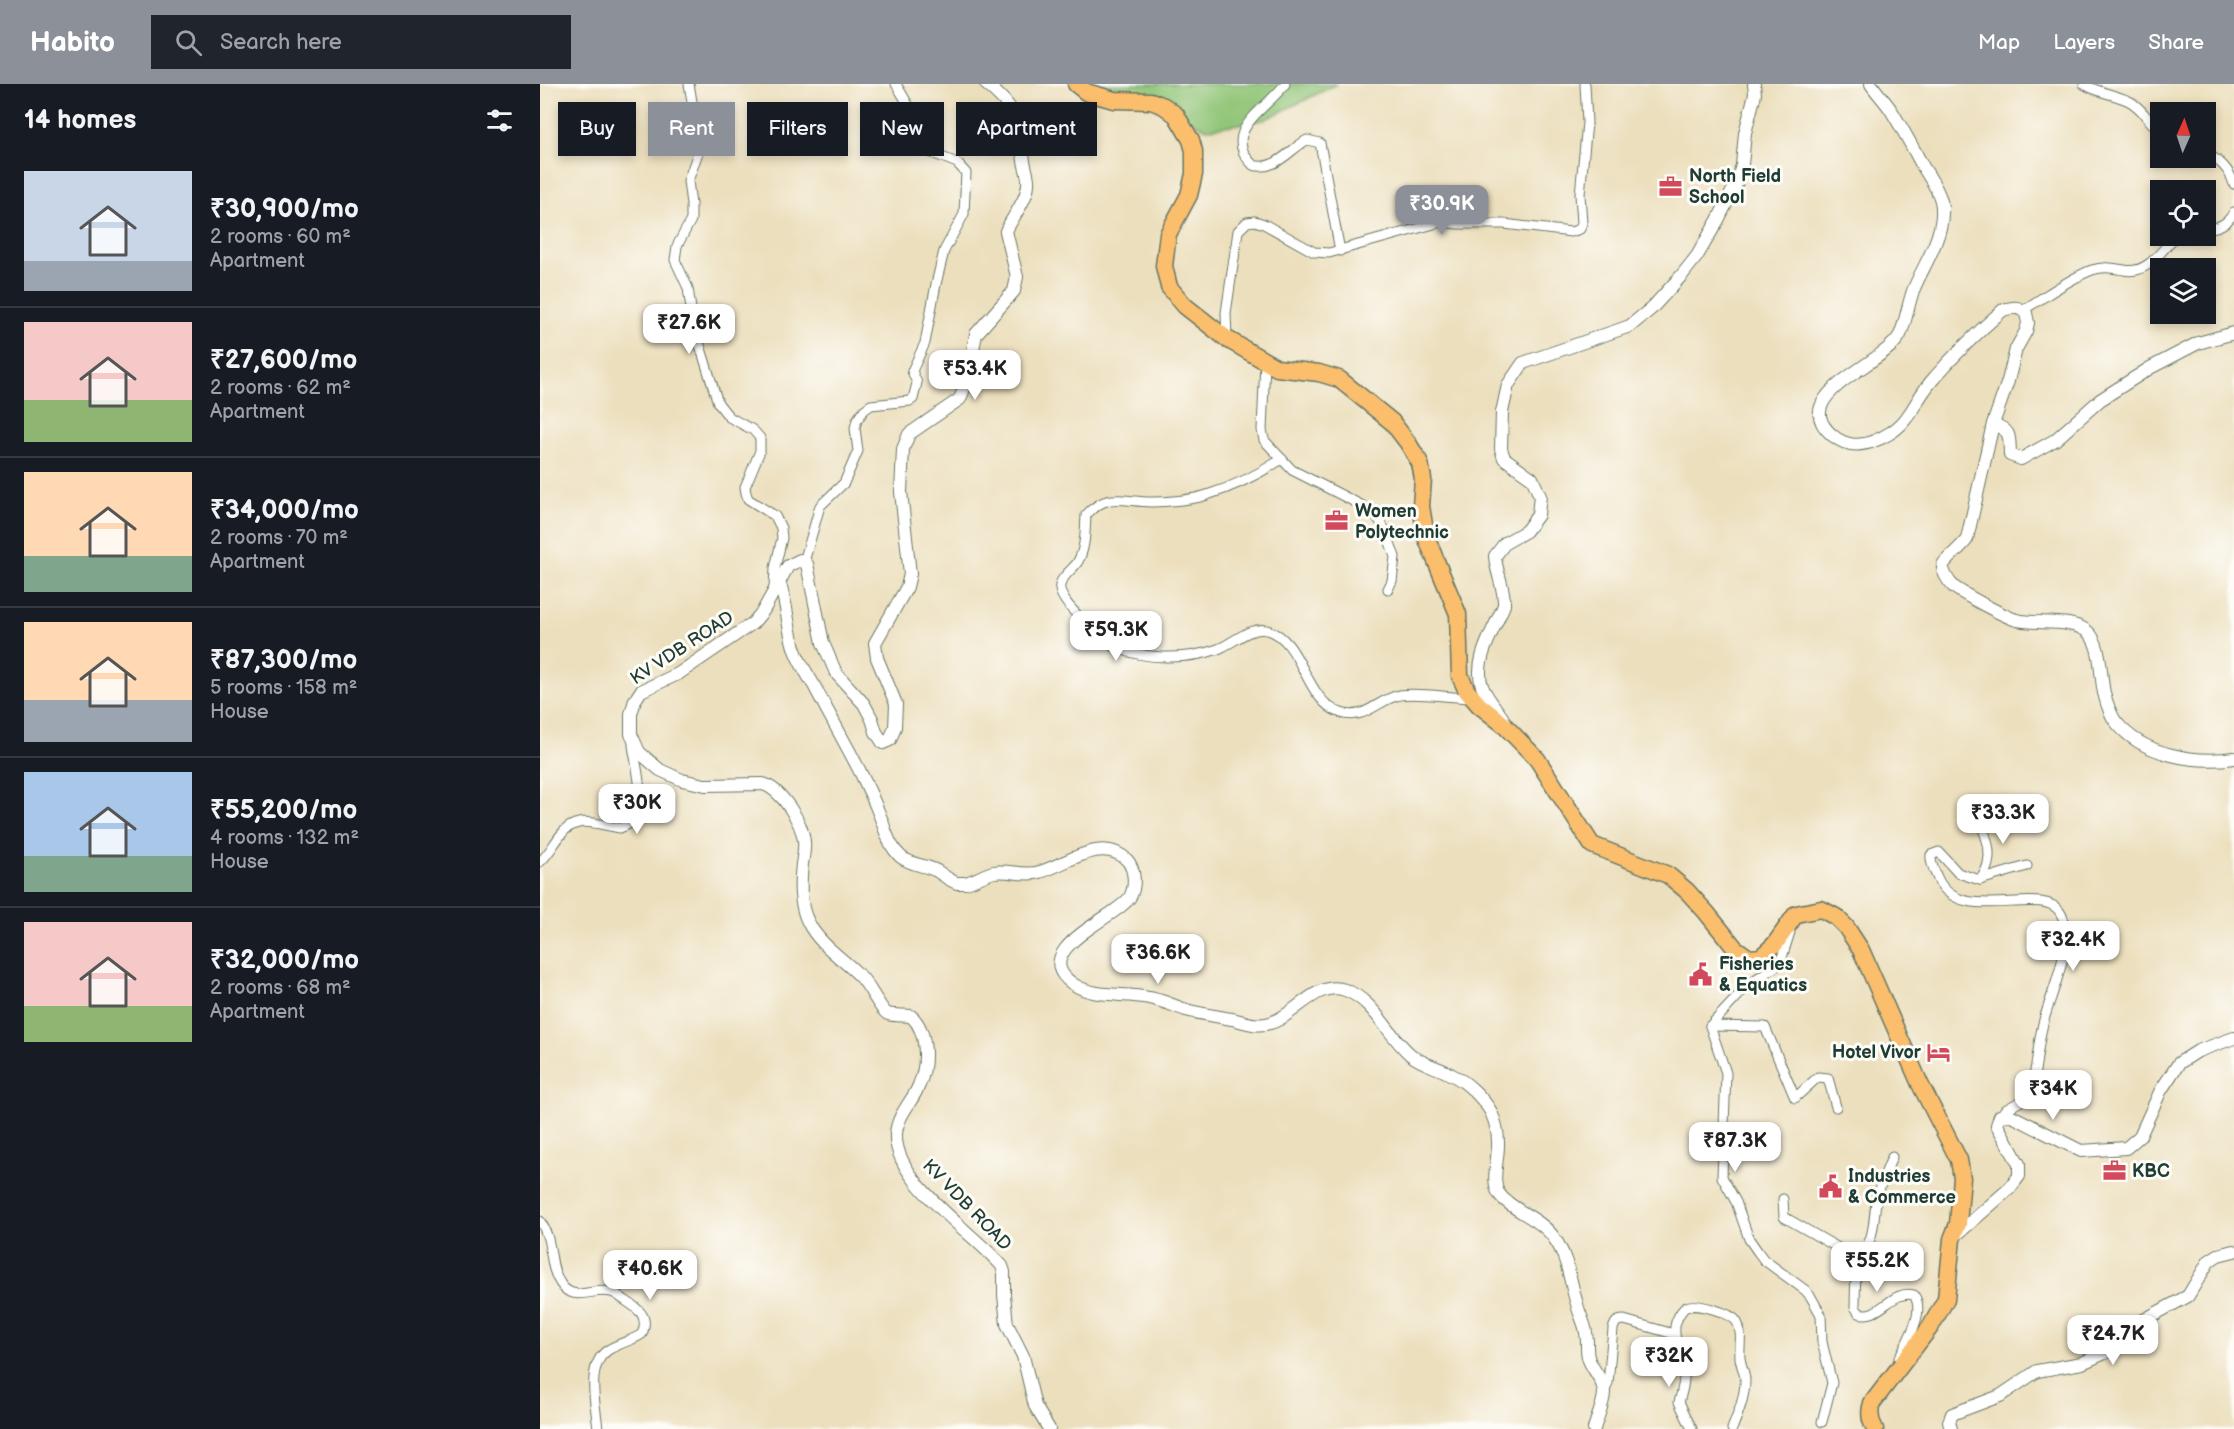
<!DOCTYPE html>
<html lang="en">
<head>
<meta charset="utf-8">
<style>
	body { margin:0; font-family:"Balsamiq Sans",sans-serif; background:#20242c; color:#f1f3f6; height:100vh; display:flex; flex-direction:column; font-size:22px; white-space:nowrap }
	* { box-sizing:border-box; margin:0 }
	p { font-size:20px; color:#9ea1a6 }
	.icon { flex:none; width:33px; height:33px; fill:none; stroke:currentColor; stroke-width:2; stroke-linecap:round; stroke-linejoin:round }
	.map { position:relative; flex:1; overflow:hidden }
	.details { display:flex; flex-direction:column; background:#171b24; width:540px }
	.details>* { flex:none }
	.hud { position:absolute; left:18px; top:18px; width:570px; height:54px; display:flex; gap:12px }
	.needle { width:39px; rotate:3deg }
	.tools { position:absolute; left:1610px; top:18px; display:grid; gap:12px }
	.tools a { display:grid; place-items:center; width:66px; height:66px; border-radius:0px; background:#171b24; box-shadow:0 3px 9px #0003; font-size:30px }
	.price { position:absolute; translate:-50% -51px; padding:0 14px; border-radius:12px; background:#fff; color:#222; font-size:20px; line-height:39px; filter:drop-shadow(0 2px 3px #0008) }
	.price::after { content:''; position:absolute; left:50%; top:36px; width:18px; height:14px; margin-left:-9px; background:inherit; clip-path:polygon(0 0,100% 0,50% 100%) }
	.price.active { background:#8c9099; color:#fff }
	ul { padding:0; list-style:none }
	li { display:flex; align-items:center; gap:18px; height:150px; padding:0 24px }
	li+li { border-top:2px solid #363941 }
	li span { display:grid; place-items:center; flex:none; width:168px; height:120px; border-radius:0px; color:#555 }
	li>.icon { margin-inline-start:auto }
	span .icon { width:72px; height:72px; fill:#fffc; stroke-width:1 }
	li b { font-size:26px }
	h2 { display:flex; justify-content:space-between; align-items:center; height:72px; padding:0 24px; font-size:26px }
	.chip { padding:0 21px; border-radius:0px; background:#171b24; box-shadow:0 3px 9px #0003; font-size:21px; line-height:54px }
	.chip.active { background:#8c9099; color:#fff }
	header { display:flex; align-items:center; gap:36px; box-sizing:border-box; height:84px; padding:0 30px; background:#8c9099; color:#fff }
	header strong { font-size:28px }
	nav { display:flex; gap:33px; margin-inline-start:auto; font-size:21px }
	.search { width:420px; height:54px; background:#20242c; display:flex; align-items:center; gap:15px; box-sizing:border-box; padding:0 21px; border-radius:0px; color:#9ea1a6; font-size:22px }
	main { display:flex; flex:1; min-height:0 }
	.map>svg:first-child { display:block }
</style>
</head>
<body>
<header>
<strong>Habito</strong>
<div class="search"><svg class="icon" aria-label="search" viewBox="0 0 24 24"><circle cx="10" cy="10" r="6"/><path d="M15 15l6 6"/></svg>Search here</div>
<nav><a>Map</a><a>Layers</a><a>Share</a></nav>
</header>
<main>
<section class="details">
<h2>14 homes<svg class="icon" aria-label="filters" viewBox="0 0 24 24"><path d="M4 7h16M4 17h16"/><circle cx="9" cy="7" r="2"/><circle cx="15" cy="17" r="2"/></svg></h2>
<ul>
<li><span style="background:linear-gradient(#c9d6e8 75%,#9aa5b1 0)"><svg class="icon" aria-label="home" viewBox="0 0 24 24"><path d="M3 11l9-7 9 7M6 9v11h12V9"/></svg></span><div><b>₹30,900/mo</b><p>2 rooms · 60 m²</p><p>Apartment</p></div></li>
<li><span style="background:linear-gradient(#f6c9c9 65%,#8fb573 0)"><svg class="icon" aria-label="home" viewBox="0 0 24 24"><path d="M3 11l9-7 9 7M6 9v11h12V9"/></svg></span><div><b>₹27,600/mo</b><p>2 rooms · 62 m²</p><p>Apartment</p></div></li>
<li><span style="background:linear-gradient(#ffd9b3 70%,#7fa58c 0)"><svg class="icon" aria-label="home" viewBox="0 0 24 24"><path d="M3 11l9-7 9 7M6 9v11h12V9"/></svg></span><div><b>₹34,000/mo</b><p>2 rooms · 70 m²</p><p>Apartment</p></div></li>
<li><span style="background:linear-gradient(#ffd9b3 65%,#9aa5b1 0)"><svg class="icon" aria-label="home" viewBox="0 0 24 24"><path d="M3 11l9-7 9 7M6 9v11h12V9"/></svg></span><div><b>₹87,300/mo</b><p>5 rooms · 158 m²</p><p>House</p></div></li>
<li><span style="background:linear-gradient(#a9c7e8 70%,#7fa58c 0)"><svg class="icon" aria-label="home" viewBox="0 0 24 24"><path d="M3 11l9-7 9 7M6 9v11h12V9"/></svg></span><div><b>₹55,200/mo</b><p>4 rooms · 132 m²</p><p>House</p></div></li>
<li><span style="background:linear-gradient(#f6c9c9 70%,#8fb573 0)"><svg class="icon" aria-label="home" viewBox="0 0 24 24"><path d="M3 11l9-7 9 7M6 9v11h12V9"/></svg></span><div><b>₹32,000/mo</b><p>2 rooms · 68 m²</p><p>Apartment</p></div></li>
</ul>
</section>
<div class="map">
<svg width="1694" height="1345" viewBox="0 0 1694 1345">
	<rect width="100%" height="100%" fill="#fdfcf7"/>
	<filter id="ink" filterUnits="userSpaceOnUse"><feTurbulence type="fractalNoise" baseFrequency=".0167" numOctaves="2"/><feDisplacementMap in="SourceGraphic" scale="12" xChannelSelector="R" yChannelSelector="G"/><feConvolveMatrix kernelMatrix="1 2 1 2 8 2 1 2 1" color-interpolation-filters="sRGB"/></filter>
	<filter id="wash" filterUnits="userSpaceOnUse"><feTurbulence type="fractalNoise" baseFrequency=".008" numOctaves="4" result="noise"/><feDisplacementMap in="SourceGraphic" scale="24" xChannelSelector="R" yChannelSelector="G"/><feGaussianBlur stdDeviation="1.35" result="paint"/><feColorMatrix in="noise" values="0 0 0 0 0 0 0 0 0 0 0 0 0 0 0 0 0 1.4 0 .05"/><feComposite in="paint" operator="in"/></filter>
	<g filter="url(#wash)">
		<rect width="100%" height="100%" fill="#ecdfbd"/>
		<!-- green -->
		<polygon fill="#91c577" stroke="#588156" stroke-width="1.5" points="556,0 797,0 724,36 667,45 645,34 625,13 566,4"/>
	</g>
	<g filter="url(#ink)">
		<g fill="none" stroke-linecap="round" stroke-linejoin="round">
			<defs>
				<g id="minor">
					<polyline points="149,0 154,29 161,52 161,60 148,97 151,120 151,136 137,162 135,176 148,204 153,239 178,319 189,333 213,346 220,354 220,367 205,403 206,409 208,415 235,432 241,444 242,454 235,484 234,505"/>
					<path d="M745,0C726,26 679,48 713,81C735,88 750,65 767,56L780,59L800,167"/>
					<path d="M1544,0C1558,9 1574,10 1589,17C1603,24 1608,38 1620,47"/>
					<path d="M1665,69C1680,76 1689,85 1694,100"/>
					<path d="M1665,145C1678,144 1688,140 1694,128"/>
					<path d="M1483,226C1505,213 1528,195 1552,186C1564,182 1572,184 1584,186C1608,191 1621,166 1636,152"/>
					<polyline points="687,255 686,229 698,147 707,138 715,137 724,140 774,168 789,169 901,138 918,140 964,140 1031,148 1040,145 1042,139 1040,110 1047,39 1045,0"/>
					<polyline points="725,278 722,346 724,356 752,386 821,421 832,428 840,437 847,450 855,473 852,497 848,505"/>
					<path d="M742,375C719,390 693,403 667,411C652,416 626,418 611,418C584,418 568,407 546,431C545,446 546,465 537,479C532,486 518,495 520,505C522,518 538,531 547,541C553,547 559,554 567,559C598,576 645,577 678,565C694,559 709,542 727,546C763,555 764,617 801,629C825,637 838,615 860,611C880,608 911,614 933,614"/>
					<polyline points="264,478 280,422 304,399 318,367 315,344 317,336 324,326 331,321 370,317 373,315 377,299 372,287 385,259 396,200 404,167 424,130 426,89 417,79 384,66 373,42 369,22 356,0"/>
					<path d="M1433,722C1444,747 1459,772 1440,796"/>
					<path d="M0,778C9,770 13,761 20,752C36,729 57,741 80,744C113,734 96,686 93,661"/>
					<polyline points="1250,848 1240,880 1211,898 1170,942 1186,989 1182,1093 1196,1118 1209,1155 1218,1168 1224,1176 1265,1206 1271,1213 1281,1231 1282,1258 1292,1299 1282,1338"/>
					<polyline points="1170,942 1225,943 1255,1014 1278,993 1288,994 1296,1023"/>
					<path d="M1460,1032L1465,1026L1490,1012C1496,990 1497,966 1502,944C1508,914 1538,857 1520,828C1502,799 1418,844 1397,793C1394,786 1390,779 1391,771L1399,768L1418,789L1440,796L1487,782"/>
					<path d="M1352,1073C1347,1086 1340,1100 1337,1113C1332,1137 1337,1158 1316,1174L1315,1223L1319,1229C1340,1236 1351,1205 1374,1211C1386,1229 1367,1257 1359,1274"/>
					<polyline points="1243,1115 1244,1133 1316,1174"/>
					<path d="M0,1137C14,1157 8,1181 20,1199C33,1220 53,1203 71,1208C76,1209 79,1212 83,1215C97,1224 110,1231 102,1250C92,1257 79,1259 68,1266C45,1281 56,1321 58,1345"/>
					<path d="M1064,1309L1068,1299L1073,1245C1075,1239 1076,1236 1084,1236L1134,1250"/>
					<path d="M1152,1345L1139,1318C1142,1308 1145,1298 1144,1287C1143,1271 1131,1254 1136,1238C1138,1233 1142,1225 1146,1223C1156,1218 1192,1229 1197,1238C1203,1250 1199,1261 1200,1274C1201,1282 1205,1289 1205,1296C1205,1313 1198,1330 1192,1345"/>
				</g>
				<g id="tertiary">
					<path d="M446,0C479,27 478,36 484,77C485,84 489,93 488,100C487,116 473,132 466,147L477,193L474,207L436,250L427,297L420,315L369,350L363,365L361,408L370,490L367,503L335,559L337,574L356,620L355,643L350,656L343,659L336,648L332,635L324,620L296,589L283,559L267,480L260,476L248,482L223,527L213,539L138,590L101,607L95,616L91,630V650L99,668L120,686L142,696L165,701L223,700C241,705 262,738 264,757C265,764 263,773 262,780C260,799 259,820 268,838C280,862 304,875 322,894C329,902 342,928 348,930C355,932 364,931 371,932C388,947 388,981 379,1001C373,1017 357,1031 356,1050C353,1097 434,1149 462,1182L464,1188V1211L467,1240L483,1272L495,1322L509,1345"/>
					<path d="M1331,0C1337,9 1345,17 1351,26C1362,44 1372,62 1382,81C1389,93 1398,104 1401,117C1403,126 1402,136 1400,144C1395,167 1381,186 1373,207C1368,221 1366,237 1360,251C1345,280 1246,311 1292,351C1305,362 1318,363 1334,357C1373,342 1370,320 1395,293C1416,269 1439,247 1463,226C1473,223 1478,222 1486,229L1488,239L1486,247L1476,265L1468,297L1453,340C1472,347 1469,352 1470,371L1481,375L1515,356L1560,316L1610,284L1658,259L1694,249"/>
					<path d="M1453,340L1427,455C1423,462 1403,478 1403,481C1402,487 1408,497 1413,502C1419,508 1467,534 1477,536C1496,541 1532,534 1548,548C1562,561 1560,591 1564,609C1566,617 1571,632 1576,638C1602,671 1655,680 1694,674"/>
					<path d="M239,498C248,520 247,544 255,566C260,581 270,593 277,607C298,648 323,688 340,732C346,747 348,761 361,773C371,781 385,781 397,787C403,791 410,797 417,799C420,799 422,799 425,799C435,797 444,790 454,788C469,785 484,793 500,788C525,781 562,751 587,776C595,785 596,802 590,813C578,833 485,867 533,900C556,915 584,908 609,914C622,916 634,922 646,926C661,930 676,932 692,935C705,938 716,943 730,939C755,932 776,896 805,906C834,916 848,952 871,971C884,981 898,983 912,991C927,998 943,1014 951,1028C955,1037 958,1048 958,1058C959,1073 950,1100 960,1111C971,1126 1002,1135 1014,1154C1028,1173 1030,1198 1037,1220C1039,1230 1045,1239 1046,1249C1048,1257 1046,1265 1048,1273C1051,1285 1063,1294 1064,1308C1064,1320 1057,1333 1054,1345"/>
					<path d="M965,638C958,626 946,614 942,602C933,575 955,545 964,521C965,504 956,489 955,472L965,459L986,447L998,431L999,421L1000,412L992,394L964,374L961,365L962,328L968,301L983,279L1090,242L1112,224L1142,191L1157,172L1178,136L1197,98L1202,81L1205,49L1215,10L1214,0"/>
					<polyline points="1414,1153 1470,1104 1479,1092 1479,1080 1457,1041 1460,1032 1470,1031 1541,1067 1586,1064 1600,1052 1621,1006 1639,979 1658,967 1694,954"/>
					<polyline points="1411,1345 1409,1338 1412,1330 1460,1312 1497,1287 1542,1279 1567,1268 1602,1237 1648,1212 1669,1177 1678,1171 1694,1167"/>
				</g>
				<path id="trunk" d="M536,0L546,8L574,16L611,17L624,22L636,31L651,56L654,67V90L649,111L628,150L624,182L629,203L645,222L687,255L737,284L779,289L799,295L852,338L868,359L880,379L883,395L881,422L886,453L918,530L920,592L927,607L939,621L963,640L997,675L1052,761L1128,791L1147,807L1166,828L1195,864L1209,874L1221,873L1235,860L1256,830L1281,825L1296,833L1306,843L1321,866L1380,1000L1419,1076L1422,1094L1418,1140L1412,1155L1406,1215L1391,1242L1332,1319C1329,1328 1330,1337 1335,1345"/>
			</defs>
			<!-- minor casing -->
			<use href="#minor" stroke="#677664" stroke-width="11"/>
			<!-- tertiary casing -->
			<use href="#tertiary" stroke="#677664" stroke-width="14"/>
			<!-- trunk casing -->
			<use href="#trunk" stroke="#677664" stroke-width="19"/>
			<!-- minor -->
			<use href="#minor" stroke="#fff" stroke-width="9"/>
			<!-- tertiary -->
			<use href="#tertiary" stroke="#fff" stroke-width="12"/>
			<!-- trunk -->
			<use href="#trunk" stroke="#fabe6d" stroke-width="16"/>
		</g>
	</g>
	<!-- icons -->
	<defs>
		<symbol id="office-bare" viewBox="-9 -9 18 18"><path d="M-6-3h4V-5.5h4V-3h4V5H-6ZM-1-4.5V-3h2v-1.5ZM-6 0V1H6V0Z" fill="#d1495b" stroke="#fdfcf7" stroke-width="2.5" paint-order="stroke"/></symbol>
		<symbol id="civic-bare" viewBox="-9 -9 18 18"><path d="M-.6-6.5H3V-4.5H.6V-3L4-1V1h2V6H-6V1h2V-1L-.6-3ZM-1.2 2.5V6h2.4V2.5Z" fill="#d1495b" stroke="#fdfcf7" stroke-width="2.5" paint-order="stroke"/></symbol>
		<symbol id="hotel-bare" viewBox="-9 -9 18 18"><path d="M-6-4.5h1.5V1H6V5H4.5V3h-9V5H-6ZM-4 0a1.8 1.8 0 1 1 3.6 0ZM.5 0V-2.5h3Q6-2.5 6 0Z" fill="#d1495b" stroke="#fdfcf7" stroke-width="2.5" paint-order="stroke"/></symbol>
	</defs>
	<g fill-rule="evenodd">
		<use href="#office-bare" x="1114" y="86" width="33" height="33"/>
		<use href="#office-bare" x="780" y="420" width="33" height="33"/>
		<use href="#civic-bare" x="1144" y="874" width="33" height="33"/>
		<use href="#hotel-bare" x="1382" y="952" width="33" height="33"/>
		<use href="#office-bare" x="1558" y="1070" width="33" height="33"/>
		<use href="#civic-bare" x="1274" y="1086" width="33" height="33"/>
	</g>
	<g text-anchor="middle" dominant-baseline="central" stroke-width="6" stroke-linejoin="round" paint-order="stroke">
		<!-- poi labels -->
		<g font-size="18" font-weight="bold" fill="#1f3d34" stroke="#fdfcf7" text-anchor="start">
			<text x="1149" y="92">North Field<tspan x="1149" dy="21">School</tspan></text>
			<text x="815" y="427">Women<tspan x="815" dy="21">Polytechnic</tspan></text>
			<text x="1179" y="880">Fisheries<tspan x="1179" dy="21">&amp; Equatics</tspan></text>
			<text x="1381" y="968" text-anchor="end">Hotel Vivor</text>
			<text x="1592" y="1087">KBC</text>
			<text x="1308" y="1092">Industries<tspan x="1308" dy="21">&amp; Commerce</tspan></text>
		</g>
		<!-- street labels -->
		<g font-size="18" fill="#1f3d34" stroke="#fdfcf7">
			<text transform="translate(142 564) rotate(-33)">KV VDB ROAD</text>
			<text transform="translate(427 1121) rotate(46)">KV VDB ROAD</text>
		</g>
	</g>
</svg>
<div class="tools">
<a><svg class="needle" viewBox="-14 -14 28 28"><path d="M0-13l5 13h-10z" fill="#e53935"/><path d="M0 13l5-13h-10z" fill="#9ea1a6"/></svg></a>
<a><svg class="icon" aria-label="locate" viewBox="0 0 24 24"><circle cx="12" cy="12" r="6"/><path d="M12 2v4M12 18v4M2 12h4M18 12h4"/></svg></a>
<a><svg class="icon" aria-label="layers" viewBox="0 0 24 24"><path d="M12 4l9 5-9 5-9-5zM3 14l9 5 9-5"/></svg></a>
</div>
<b class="price active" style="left:902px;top:152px">₹30.9K</b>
<b class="price" style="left:149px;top:271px">₹27.6K</b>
<b class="price" style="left:435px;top:317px">₹53.4K</b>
<b class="price" style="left:576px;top:578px">₹59.3K</b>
<b class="price" style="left:97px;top:751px">₹30K</b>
<b class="price" style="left:1463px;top:761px">₹33.3K</b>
<b class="price" style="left:1533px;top:888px">₹32.4K</b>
<b class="price" style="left:618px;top:901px">₹36.6K</b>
<b class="price" style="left:1513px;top:1037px">₹34K</b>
<b class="price" style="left:1195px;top:1089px">₹87.3K</b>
<b class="price" style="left:1337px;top:1209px">₹55.2K</b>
<b class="price" style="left:110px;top:1217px">₹40.6K</b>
<b class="price" style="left:1573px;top:1282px">₹24.7K</b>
<b class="price" style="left:1129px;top:1304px">₹32K</b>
<div class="hud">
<a class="chip">Buy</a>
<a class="chip active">Rent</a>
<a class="chip">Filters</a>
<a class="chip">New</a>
<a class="chip">Apartment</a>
</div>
</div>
</main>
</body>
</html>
